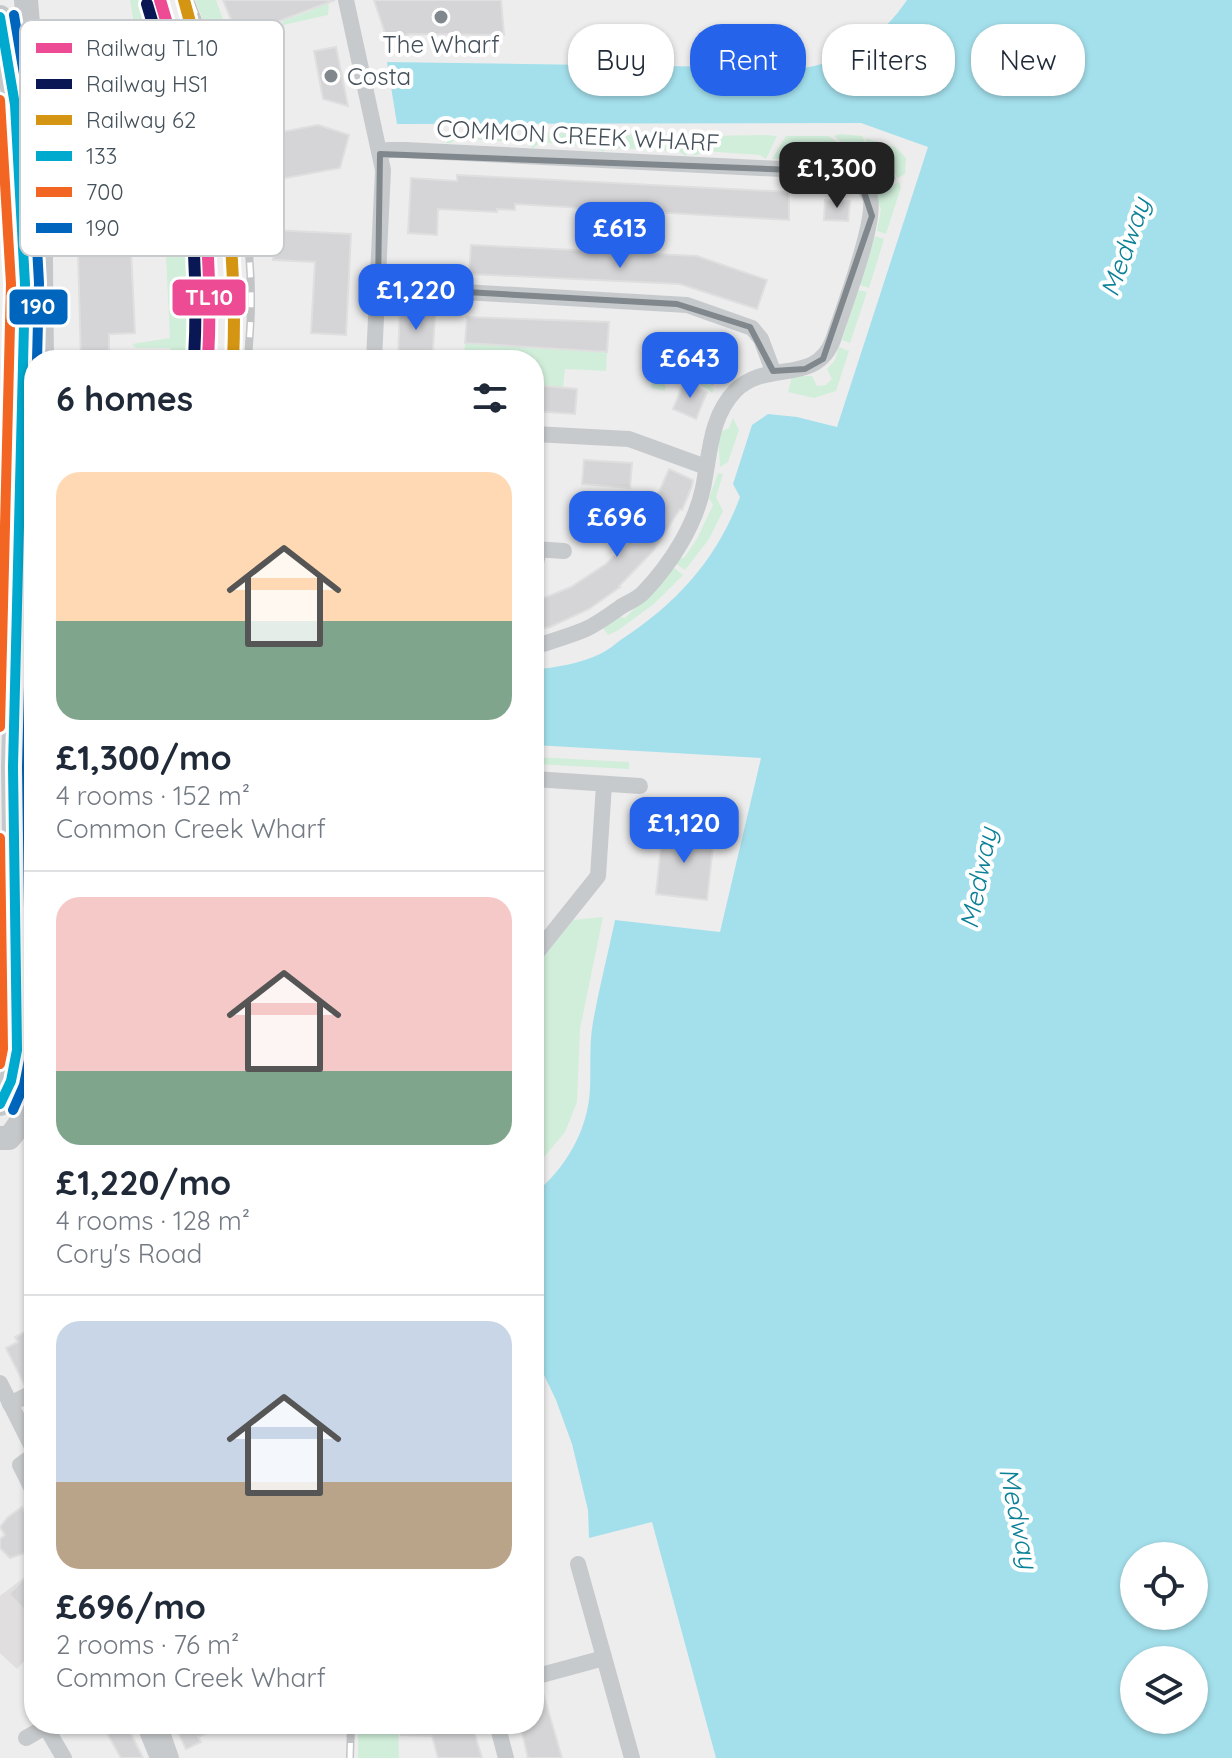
<!DOCTYPE html>
<html lang="en">
<head>
<meta charset="utf-8">
<style>
	body { margin:0; font-family:Quicksand,sans-serif; background:#f2f2f3; color:#1f2937; height:100vh; display:flex; flex-direction:column; font-size:30px; white-space:nowrap }
	* { box-sizing:border-box; margin:0 }
	p { font-size:26px; color:#747a83 }
	.icon { flex:none; width:44px; height:44px; fill:none; stroke:currentColor; stroke-width:2; stroke-linecap:round; stroke-linejoin:round }
	.map { position:relative; flex:1; overflow:hidden }
	.panel { position:absolute; left:24px; top:350px; width:520px; height:1384px; display:flex; flex-direction:column; background:#fff; border-radius:32px; box-shadow:0 2px 6px #0004 }
	.panel>* { flex:none }
	.guide { position:absolute; left:568px; top:24px; width:544px; height:72px; display:flex; gap:16px }
	.buttons { position:absolute; left:1120px; top:1542px; display:grid; gap:16px }
	.buttons a { display:grid; place-items:center; width:88px; height:88px; border-radius:50%; background:#fff; box-shadow:0 2px 6px #0004; font-size:40px }
	.price { position:absolute; translate:-50% -68px; padding:0 18px; border-radius:16px; background:#2563eb; color:#fff; font-size:26px; line-height:52px; filter:drop-shadow(0 2px 4px #0008) }
	.price::after { content:''; position:absolute; left:50%; top:48px; width:24px; height:18px; margin-left:-12px; background:inherit; clip-path:polygon(0 0,100% 0,50% 100%) }
	.price.on { background:#222; color:#fff }
	ul { padding:0; list-style:none }
	li { display:grid; align-content:center; gap:16px; height:424px; padding:0 32px }
	li+li { border-top:2px solid #e0e1e3 }
	li span { display:grid; place-items:center; height:248px; border-radius:24px; color:#555 }
	li>.icon { margin-inline-start:auto }
	span .icon { width:144px; height:144px; fill:#fffc; stroke-width:1 }
	li b { font-size:34px }
	h2 { display:flex; justify-content:space-between; align-items:center; height:96px; padding:0 32px; font-size:34px }
	.pill { padding:0 28px; border-radius:32px; background:#fff; box-shadow:0 2px 6px #0004; font-size:28px; line-height:72px }
	.pill.on { background:#2563eb; color:#fff }
	.map>svg:first-child { display:block }
</style>
</head>
<body>
<div class="map">
<svg width="1232" height="1758" viewBox="0 0 1232 1758">
	<rect width="100%" height="100%" fill="#eeeded"/>
	<!-- education -->
	<polygon fill="#e0dedf" points="34,1570 34,1650 17,1669 0,1653 0,1596"/>
	<!-- green -->
	<g fill="#d1eeda">
		<polygon points="130,0 157,0 172,45 163,48 174,86 186,154 180,156 173,148 168,111 149,111"/>
		<polygon points="195,0 216,0 229,36 223,69"/>
		<polygon points="310,0 329,0 328,15 283,25 282,21 313,10"/>
		<polygon points="538,132 607,135 610,140 603,152 597,148 541,142 533,148 529,146"/>
		<polygon points="454,133 516,135 525,139 524,146 515,142 457,138 451,143 446,143"/>
		<path d="M839,134L862,136L870,151L865,138L895,147L906,158L905,174L898,178L892,170L896,179L889,183C873,158 855,154 834,136Z"/>
		<polygon points="620,135 690,136 693,141 686,156 678,151 621,148 611,151"/>
		<polygon points="766,135 777,136 766,159 760,155 704,151 697,155 692,155 704,136"/>
		<polygon points="786,136 829,136 881,177 874,183 869,178 867,180 861,175 865,165 842,156 838,165 834,164 836,154 812,151 810,162 807,162 807,151 781,150 779,159 772,159"/>
		<polygon points="899,182 901,187 886,234 877,231 881,210 874,190 879,186 883,191"/>
		<polygon points="168,232 184,232 193,243 192,360 172,360 170,348 136,348 132,344 170,338 165,235"/>
		<polygon points="875,236 884,239 869,288 860,285"/>
		<polygon points="858,290 867,292 850,343 842,340"/>
		<polygon points="527,323 526,348 607,352 606,371 565,369 563,387 534,385 534,360 464,360 465,343"/>
		<polygon points="684,346 701,348 701,355 707,361 696,371 714,390 712,393 680,369 675,374 666,374 665,391 651,388 653,353 683,355"/>
		<polygon points="839,347 849,351 836,391 814,398 788,392 792,376 812,376 817,386 826,385 832,379 827,369 835,360"/>
		<polygon points="733,418 739,430 728,462 720,467 718,433 729,428"/>
		<polygon points="718,473 723,474 716,497 723,511 709,539 685,570 675,563 679,558 684,558 697,539 713,505 709,498"/>
		<polygon points="673,567 683,575 655,603 617,631 608,635 601,625 616,616 625,618 668,576"/>
		<polygon points="534,757 629,762 629,769 534,764"/>
		<polygon points="603,917 580,1029 577,1102 565,1132 534,1169 534,969 573,920"/>
		<polygon points="358,1724 398,1724 399,1758 358,1758"/>
	</g>
	<!-- water -->
	<path fill="#a4e0ec" fill-rule="evenodd" d="M907,0H1232V1758H716L652,1522L589,1538L588,1510L572,1444L556,1400L534,1354V1194C566,1168 588,1130 590,1089C591,1067 589,1044 593,1022C599,988 608,954 615,920L720,932L761,758L534,745V670C556,667 579,664 600,654C609,650 617,642 625,637C678,602 718,557 740,497L733,484L752,425L768,414L797,417L837,427L928,147L861,123L397,124L387,62L804,68C847,61 883,36 907,0ZM1134,1556H1194V1616H1134ZM1134,1660H1194V1720H1134Z"/>
	<!-- building -->
	<g fill="#d5d5d7" stroke="#dfdfe0" stroke-width="2">
		<polygon points="223,0 335,0 255,30 237,34"/>
		<polygon points="374,0 501,0 504,35 409,34 388,42"/>
		<polygon points="336,47 348,106 323,99 314,51"/>
		<polygon points="318,125 349,135 340,168 269,181 260,136"/>
		<polygon points="457,175 789,192 789,220 515,204 515,210 497,209 497,212 438,209 437,235 408,233 411,178 457,181"/>
		<polygon points="825,200 850,201 848,221 824,220"/>
		<polygon points="274,230 351,234 346,335 311,333 315,262 273,260"/>
		<polygon points="471,245 697,256 767,280 757,309 680,284 469,274"/>
		<polygon points="131,250 135,333 109,334 109,360 81,360 78,252"/>
		<polygon points="400,303 436,305 432,360 398,360"/>
		<polygon points="467,317 609,322 607,352 465,343"/>
		<polygon points="716,347 733,366 712,385 695,367"/>
		<polygon points="684,382 707,392 696,419 673,409"/>
		<polygon points="534,385 577,389 575,414 534,411"/>
		<polygon points="584,460 632,463 630,488 582,484"/>
		<polygon points="669,469 693,480 692,486 682,510 680,509 653,551 619,586 620,587 589,609 550,627 534,630 534,602 571,587 606,564 634,536 653,506"/>
		<polygon points="663,828 699,832 697,844 713,846 707,900 656,894"/>
		<polygon points="27,1331 34,1344 34,1378 24,1384 6,1348 18,1342 15,1337"/>
		<polygon points="22,1507 34,1530 34,1550 10,1558 0,1548 0,1539 5,1535 0,1527 8,1517"/>
		<polygon points="34,1569 34,1620 9,1594"/>
		<polygon points="541,1686 562,1758 528,1758 520,1724 534,1724 534,1688"/>
		<polygon points="102,1724 126,1724 143,1758 121,1758"/>
		<polygon points="174,1724 228,1724 198,1737 201,1742 186,1749"/>
		<polygon points="401,1724 472,1724 482,1758 438,1758 432,1736 401,1735"/>
	</g>
	<g fill="none" stroke-linecap="round" stroke-linejoin="round">
		<!-- minor -->
		<g stroke="#c7cacc" stroke-width="16">
			<polyline points="346,0 383,170 374,360"/>
			<path d="M380,154L388,150H405L819,171C836,174 861,178 869,195C880,215 841,314 833,340C816,386 766,359 735,391C710,417 710,454 703,488C695,526 670,565 643,593C637,599 629,602 622,606C611,614 599,623 586,629C570,636 551,641 534,647"/>
			<polyline points="378,287 687,305 752,328 761,339 773,371"/>
			<polyline points="534,434 629,439 706,467"/>
			<polyline points="534,549 564,551"/>
			<polyline points="534,572 539,549"/>
			<polyline points="0,587 19,583 34,584"/>
			<polyline points="534,779 640,786"/>
			<polyline points="534,956 598,876 604,785"/>
			<polyline points="0,1383 34,1451"/>
			<polyline points="10,1404 34,1392"/>
			<polyline points="34,1455 20,1465 34,1493"/>
			<polyline points="578,1564 632,1758"/>
			<polyline points="534,1677 604,1658"/>
			<polyline points="33,1706 34,1707"/>
			<polyline points="44,1724 64,1758"/>
			<polyline points="144,1724 158,1758"/>
			<polyline points="159,1724 171,1758"/>
			<polyline points="497,1724 506,1758"/>
			<polyline points="26,1738 45,1727"/>
		</g>
		<!-- primary -->
		<g stroke="#c4c8ca" stroke-width="24">
			<polyline points="26,0 40,168 42,360"/>
			<polyline points="0,17 15,105 25,284 13,767 17,1050 11,1081 0,1104"/>
			<polyline points="34,724 30,848 34,953"/>
			<path d="M0,1138H9C25,1120 31,1103 34,1080"/>
		</g>
		<defs>
			<g id="rail">
				<path d="M190,0C225,83 252,215 251,305C251,323 249,342 248,360"/>
				<polyline points="350,1758 351,1724"/>
			</g>
		</defs>
		<!-- rail casing -->
		<use href="#rail" stroke="#c2c4c6" stroke-width="8"/>
		<!-- rail -->
		<use href="#rail" stroke="#fff" stroke-width="5" stroke-dasharray="15" stroke-linecap="butt"/>
		<defs>
			<polyline id="bus-1" points="0,17 15,105 25,284 13,767 17,1050 11,1081 0,1104"/>
			<g id="bus-2">
				<polyline points="0,100 11,284 0,727"/>
				<polyline points="0,838 3,1049 0,1064"/>
			</g>
			<g id="bus-3">
				<polyline points="14,15 29,104 39,283 37,360"/>
				<polyline points="13,1110 24,1085 31,1050 27,767 34,485"/>
			</g>
		</defs>
		<!-- bus-1 casing -->
		<use href="#bus-1" stroke="#fff" stroke-width="16"/>
		<!-- bus-2 casing -->
		<use href="#bus-2" stroke="#fff" stroke-width="16"/>
		<!-- bus-3 casing -->
		<use href="#bus-3" stroke="#fff" stroke-width="16"/>
		<!-- bus-1 -->
		<use href="#bus-1" stroke="#00a9ce" stroke-width="10"/>
		<!-- bus-2 -->
		<use href="#bus-2" stroke="#f26522" stroke-width="10"/>
		<!-- bus-3 -->
		<use href="#bus-3" stroke="#0065bd" stroke-width="10"/>
		<defs>
			<path id="rail-1" d="M160,0C197,118 215,236 208,360"/>
			<path id="rail-2" d="M147,4C184,121 201,237 194,359"/>
			<path id="rail-3" d="M184,0C217,119 239,236 233,360"/>
		</defs>
		<!-- rail-1 casing -->
		<use href="#rail-1" stroke="#fff" stroke-width="18"/>
		<!-- rail-2 casing -->
		<use href="#rail-2" stroke="#fff" stroke-width="18"/>
		<!-- rail-3 casing -->
		<use href="#rail-3" stroke="#fff" stroke-width="18"/>
		<!-- rail-1 -->
		<use href="#rail-1" stroke="#ee4b95" stroke-width="12"/>
		<!-- rail-2 -->
		<use href="#rail-2" stroke="#091855" stroke-width="12"/>
		<!-- rail-3 -->
		<use href="#rail-3" stroke="#d39512" stroke-width="12"/>
	</g>
	<!-- marked area -->
	<path fill="none" stroke="#80888d" stroke-width="6" stroke-linejoin="round" d="M380,154L819,171L862,186L872,216L823,359L805,369L773,371L750,327L677,304L378,287Z"/>
	<!-- markers -->
	<g fill="#80888d" stroke="#fff" stroke-width="3">
		<circle cx="441" cy="17" r="8"/>
		<circle cx="331" cy="76" r="8"/>
	</g>
	<g text-anchor="middle" dominant-baseline="central" stroke-width="8" stroke-linejoin="round" paint-order="stroke">
		<!-- poi labels -->
		<g font-size="24" fill="#45515a" stroke="#fff">
			<text x="441" y="44">The Wharf</text>
			<text x="347" y="76" text-anchor="start">Costa</text>
		</g>
		<!-- street labels -->
		<g font-size="24" fill="#45515a" stroke="#fff">
			<text transform="translate(578 135) rotate(3)">COMMON CREEK WHARF</text>
		</g>
		<!-- water labels -->
		<g font-size="26" font-style="italic" fill="#0b8198" stroke="#fff">
			<text transform="translate(1125 247) rotate(-71)">Medway</text>
			<text transform="translate(978 878) rotate(-79)">Medway</text>
			<text transform="translate(1019 1518) rotate(78)">Medway</text>
		</g>
	</g>
	<!-- legend -->
	<rect x="20" y="20" width="264" height="236" rx="12" fill="#fff" stroke="#c7cbce" stroke-width="2"/>
	<rect x="36" y="43" width="36" height="10" fill="#ee4b95"/>
	<rect x="36" y="79" width="36" height="10" fill="#091855"/>
	<rect x="36" y="115" width="36" height="10" fill="#d39512"/>
	<rect x="36" y="151" width="36" height="10" fill="#00a9ce"/>
	<rect x="36" y="187" width="36" height="10" fill="#f26522"/>
	<rect x="36" y="223" width="36" height="10" fill="#0065bd"/>
	<g font-size="22" fill="#45515a">
		<text x="86" y="56">Railway TL10</text>
		<text x="86" y="92">Railway HS1</text>
		<text x="86" y="128">Railway 62</text>
		<text x="86" y="164">133</text>
		<text x="86" y="200">700</text>
		<text x="86" y="236">190</text>
	</g>
	<g stroke="#fff" stroke-width="3">
		<rect x="171" y="278" width="76" height="39" rx="8" fill="#ee4b95"/>
		<rect x="8" y="288" width="61" height="38" rx="8" fill="#0065bd"/>
	</g>
	<g font-size="22" text-anchor="middle" font-weight="bold" fill="#fff">
		<text x="209" y="305">TL10</text>
		<text x="38" y="314">190</text>
	</g>
</svg>
<div class="buttons">
<a><svg class="icon" aria-label="locate" viewBox="0 0 24 24"><circle cx="12" cy="12" r="6"/><path d="M12 2v4M12 18v4M2 12h4M18 12h4"/></svg></a>
<a><svg class="icon" aria-label="layers" viewBox="0 0 24 24"><path d="M12 4l9 5-9 5-9-5zM3 14l9 5 9-5"/></svg></a>
</div>
<b class="price on" style="left:837px;top:210px">£1,300</b>
<b class="price" style="left:620px;top:270px">£613</b>
<b class="price" style="left:416px;top:332px">£1,220</b>
<b class="price" style="left:690px;top:400px">£643</b>
<b class="price" style="left:617px;top:559px">£696</b>
<b class="price" style="left:684px;top:865px">£1,120</b>
<div class="guide">
<a class="pill">Buy</a>
<a class="pill on">Rent</a>
<a class="pill">Filters</a>
<a class="pill">New</a>
</div>
<section class="panel">
<h2>6 homes<svg class="icon" aria-label="filters" viewBox="0 0 24 24"><path d="M4 7h16M4 17h16"/><circle cx="9" cy="7" r="2"/><circle cx="15" cy="17" r="2"/></svg></h2>
<ul>
<li><span style="background:linear-gradient(#ffd9b3 60%,#7fa58c 0)"><svg class="icon" aria-label="home" viewBox="0 0 24 24"><path d="M3 11l9-7 9 7M6 9v11h12V9"/></svg></span><div><b>£1,300/mo</b><p>4 rooms · 152 m²</p><p>Common Creek Wharf</p></div></li>
<li><span style="background:linear-gradient(#f6c9c9 70%,#7fa58c 0)"><svg class="icon" aria-label="home" viewBox="0 0 24 24"><path d="M3 11l9-7 9 7M6 9v11h12V9"/></svg></span><div><b>£1,220/mo</b><p>4 rooms · 128 m²</p><p>Cory's Road</p></div></li>
<li><span style="background:linear-gradient(#c9d6e8 65%,#b9a48a 0)"><svg class="icon" aria-label="home" viewBox="0 0 24 24"><path d="M3 11l9-7 9 7M6 9v11h12V9"/></svg></span><div><b>£696/mo</b><p>2 rooms · 76 m²</p><p>Common Creek Wharf</p></div></li>
</ul>
</section>
</div>
</body>
</html>
